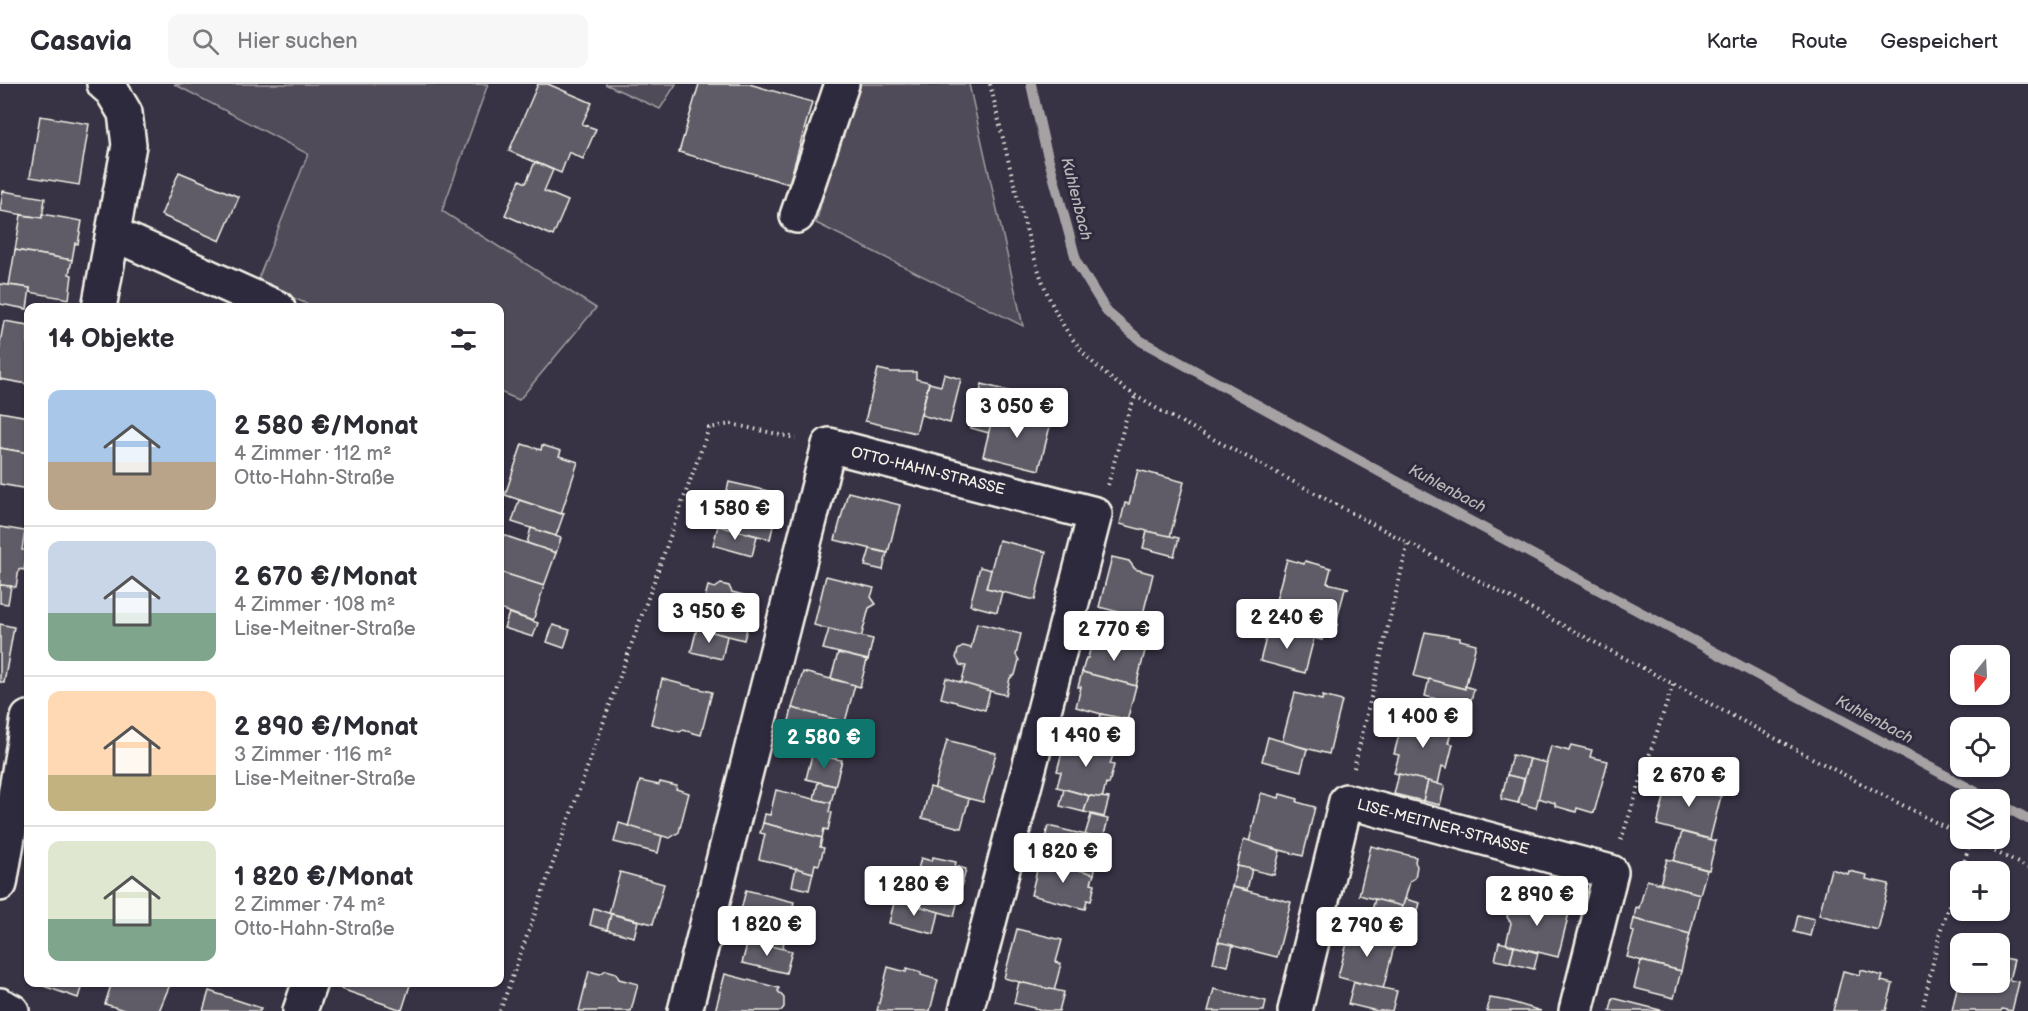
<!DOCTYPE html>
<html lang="de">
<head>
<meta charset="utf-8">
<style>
	body { margin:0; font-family:"Balsamiq Sans",sans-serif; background:#f7f7f7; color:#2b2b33; height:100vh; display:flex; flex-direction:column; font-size:22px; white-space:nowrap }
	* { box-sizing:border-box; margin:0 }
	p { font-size:20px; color:#7c7c81 }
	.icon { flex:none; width:33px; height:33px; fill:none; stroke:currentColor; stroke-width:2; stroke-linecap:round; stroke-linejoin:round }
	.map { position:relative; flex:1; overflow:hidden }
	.drawer { position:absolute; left:24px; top:219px; width:480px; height:684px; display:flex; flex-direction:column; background:#fff; border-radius:12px; box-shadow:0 2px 4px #0004 }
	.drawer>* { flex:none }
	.needle { width:39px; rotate:198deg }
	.buttons { position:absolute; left:1950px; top:561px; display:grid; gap:12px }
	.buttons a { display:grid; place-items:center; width:60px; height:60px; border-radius:12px; background:#fff; box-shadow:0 2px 4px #0004; font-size:30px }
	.price { position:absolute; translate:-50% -51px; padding:0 14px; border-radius:6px; background:#fff; color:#222; font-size:20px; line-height:39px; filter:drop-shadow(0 2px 3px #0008) }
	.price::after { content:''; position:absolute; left:50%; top:36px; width:18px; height:14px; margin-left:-9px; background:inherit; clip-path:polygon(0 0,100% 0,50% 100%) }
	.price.active { background:#0f766e; color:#fff }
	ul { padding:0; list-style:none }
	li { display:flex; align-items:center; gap:18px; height:150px; padding:0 24px }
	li+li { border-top:2px solid #e1e1e2 }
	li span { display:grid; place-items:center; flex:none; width:168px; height:120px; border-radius:12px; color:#555 }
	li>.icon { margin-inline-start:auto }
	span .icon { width:72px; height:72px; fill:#fffc; stroke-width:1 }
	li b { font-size:26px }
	h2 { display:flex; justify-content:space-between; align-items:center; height:72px; padding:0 24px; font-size:26px }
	header { display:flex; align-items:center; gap:36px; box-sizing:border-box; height:84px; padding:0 30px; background:#fff; border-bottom:2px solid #e1e1e2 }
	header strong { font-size:28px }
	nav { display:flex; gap:33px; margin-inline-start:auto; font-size:21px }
	.search { width:420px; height:54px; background:#f7f7f7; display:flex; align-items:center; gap:15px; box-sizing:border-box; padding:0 21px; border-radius:12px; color:#7c7c81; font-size:22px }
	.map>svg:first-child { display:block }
</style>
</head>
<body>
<header>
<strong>Casavia</strong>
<div class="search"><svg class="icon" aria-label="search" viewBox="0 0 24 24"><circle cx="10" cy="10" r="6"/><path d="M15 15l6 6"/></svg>Hier suchen</div>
<nav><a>Karte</a><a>Route</a><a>Gespeichert</a></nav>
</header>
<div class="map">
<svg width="2028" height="927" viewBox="0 0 2028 927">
	<rect width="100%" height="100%" fill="#373244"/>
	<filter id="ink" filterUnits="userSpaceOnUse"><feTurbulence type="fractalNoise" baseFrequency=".0167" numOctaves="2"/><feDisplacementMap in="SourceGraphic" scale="12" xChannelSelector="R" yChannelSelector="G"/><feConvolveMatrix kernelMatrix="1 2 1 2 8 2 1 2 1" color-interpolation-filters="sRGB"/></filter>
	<g filter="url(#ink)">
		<!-- green -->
		<g fill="#504b59" stroke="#a29ea0" stroke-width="1.5">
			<polygon points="174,0 488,0 442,127 596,224 519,316 500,308 500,224 314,223 257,198 308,70"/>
			<polygon points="605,0 676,0 660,25"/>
			<polygon points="852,0 969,0 1023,242 816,139"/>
		</g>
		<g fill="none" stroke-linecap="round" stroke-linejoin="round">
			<!-- stream -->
			<g stroke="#a6a2a4" stroke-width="10">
				<polyline points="1031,0 1044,58 1077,179 1107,228 1141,257 1431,416 1991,716"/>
				<polyline points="2000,720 2028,735"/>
			</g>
		</g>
		<!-- building -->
		<g fill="#5f5c67" stroke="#f4f1e8" stroke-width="1.5">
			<polygon points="538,0 548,0 592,19 582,40 596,45 583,75 569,68 561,89 509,67"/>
			<polygon points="699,0 749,0 812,18 789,100 679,68"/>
			<polygon points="40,32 89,40 79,101 30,93"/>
			<polygon points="535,78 553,86 544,107 568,117 553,152 505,131 520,96 526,99"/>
			<polygon points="179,88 239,113 220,157 161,131"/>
			<polygon points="3,107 45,114 42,134 0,127"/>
			<polygon points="42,130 82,137 78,160 75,159 72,176 15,166 21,131 42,134"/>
			<polygon points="15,166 72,176 69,190 72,191 69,215 29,208 30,204 9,201"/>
			<polygon points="0,200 30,204 27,225 0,220"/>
			<polygon points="4,237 28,241 28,300 0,295 0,259"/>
			<polygon points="878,285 891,288 916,288 916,295 929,298 916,349 865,337"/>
			<polygon points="944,290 961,295 950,339 921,331 929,299 941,302"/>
			<polygon points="982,300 1012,308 1007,327 995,323 989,349 971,344"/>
			<polygon points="995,323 1051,338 1039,386 983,372"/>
			<polygon points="0,328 28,333 28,369 0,364"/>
			<polygon points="522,360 541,366 542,361 561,367 559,372 578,378 561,430 505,411"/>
			<polygon points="0,364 28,369 28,405 0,400"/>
			<polygon points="1138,386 1184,398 1170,453 1120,440 1125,419 1129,420"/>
			<polygon points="729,398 781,410 770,455 718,442"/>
			<polygon points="848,408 900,421 888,469 835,456"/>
			<polygon points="519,416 561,430 564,429 556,452 512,438"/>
			<polygon points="718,442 757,452 752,472 713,461"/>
			<polygon points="0,443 25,447 22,466 27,466 24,486 19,485 16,503 0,501"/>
			<polygon points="531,444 561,454 556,469 527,459"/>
			<polygon points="1147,447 1179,454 1174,472 1143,464"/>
			<polygon points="500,450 556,469 544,502 500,488"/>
			<polygon points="999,456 1046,468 1035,516 986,504"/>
			<polygon points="870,465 887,469 883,486 865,482"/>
			<polygon points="1112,473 1129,477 1135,485 1153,490 1142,534 1099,523"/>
			<polygon points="1287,475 1304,480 1305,477 1331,484 1327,499 1349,504 1345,505 1336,539 1339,541 1326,538 1322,556 1269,543"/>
			<polygon points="980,483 991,486 986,504 1002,508 997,528 970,521"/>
			<polygon points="500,488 544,502 533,537 500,525"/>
			<polygon points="826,492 874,504 871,513 876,520 869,524 861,554 814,541"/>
			<polygon points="721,500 729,502 732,508 755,514 744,556 697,544 708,502 715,504"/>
			<polygon points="0,501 11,502 8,520 0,519"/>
			<polygon points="1143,528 1160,532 1155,553 1126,546 1130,531 1142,534"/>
			<polygon points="509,529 538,539 533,553 504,544"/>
			<polygon points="977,539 1021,550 1016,571 1019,576 1015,591 1010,594 1006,611 961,600 966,582 960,581 956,574 958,566 964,562 971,564"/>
			<polygon points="0,540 14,543 4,599 0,598"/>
			<polygon points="553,541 570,546 564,564 547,558"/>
			<polygon points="1269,543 1314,554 1305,589 1260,577"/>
			<polygon points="697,544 727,552 722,575 691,568"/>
			<polygon points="829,545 873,555 868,576 823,565"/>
			<polygon points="1425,548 1460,554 1460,556 1476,560 1465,605 1414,592"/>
			<polygon points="1093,554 1145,567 1136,602 1082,588 1086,574 1088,574"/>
			<polygon points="838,569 867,576 860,603 831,594"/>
			<polygon points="803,588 855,601 845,638 792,624"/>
			<polygon points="1082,588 1136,602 1127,637 1076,623 1081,603 1078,603"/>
			<polygon points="946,594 990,607 985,626 941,614"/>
			<polygon points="662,595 712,608 701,651 683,646 680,648 651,640"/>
			<polygon points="1429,595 1465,605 1465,602 1474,605 1469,624 1425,612"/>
			<polygon points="1295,609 1322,616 1323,612 1342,617 1329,670 1282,658"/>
			<polygon points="792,624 845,638 835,677 783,663"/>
			<polygon points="1101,630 1132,636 1129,653 1097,645"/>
			<polygon points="1409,631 1453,642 1448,659 1453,660 1447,684 1442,682 1438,700 1394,689 1399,671 1394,670 1400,647 1405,648"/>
			<polygon points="1268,653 1307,665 1301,687 1262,677"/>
			<polygon points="1070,654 1115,665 1110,680 1114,681 1109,700 1106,699 1102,715 1057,703 1061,688 1057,687 1062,668 1066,670"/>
			<polygon points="947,656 996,669 983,718 934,706"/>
			<polygon points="1571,661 1592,666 1590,673 1608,677 1594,729 1577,724 1576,728 1555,722 1555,719 1537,714 1551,662 1569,667"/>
			<polygon points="812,671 842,676 835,702 806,695"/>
			<polygon points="1512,671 1530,675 1524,695 1507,691"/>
			<polygon points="1530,675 1547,679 1536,724 1518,719"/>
			<polygon points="1399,690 1428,697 1423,717 1394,710"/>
			<polygon points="1507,691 1524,695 1518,719 1501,715"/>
			<polygon points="1687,693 1707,698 1705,708 1721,712 1710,755 1657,741 1669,694 1686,698"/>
			<polygon points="640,697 659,701 660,698 677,702 676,705 689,709 679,748 670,754 628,743"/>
			<polygon points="1428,697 1445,702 1440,721 1423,717"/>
			<polygon points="818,698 835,702 831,719 814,715"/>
			<polygon points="930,703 969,715 961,744 922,734"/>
			<polygon points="1064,705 1089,712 1084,728 1060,722"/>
			<polygon points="776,706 831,719 829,728 832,729 828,746 824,745 822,754 763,739 765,730 770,731"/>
			<polygon points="1261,709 1279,714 1280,710 1298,715 1297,718 1315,723 1303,772 1249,758"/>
			<polygon points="1089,712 1109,714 1104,733 1084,728"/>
			<polygon points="1091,731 1108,735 1103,755 1085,751"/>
			<polygon points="619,739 662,752 658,769 614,758"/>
			<polygon points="763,739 822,754 820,763 824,764 819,781 815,780 813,789 759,775 765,750 760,749"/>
			<polygon points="1048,742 1103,755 1100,764 1104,765 1100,782 1096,781 1094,790 1035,775 1037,765 1042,767"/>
			<polygon points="1682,748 1716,757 1709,786 1674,777"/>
			<polygon points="1244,755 1280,767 1274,791 1237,782"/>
			<polygon points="1371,762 1416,773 1415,778 1417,782 1415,794 1410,797 1403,823 1359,811"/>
			<polygon points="933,773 956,778 955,782 966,785 954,832 909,820 921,774 932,777"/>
			<polygon points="1035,775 1094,790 1091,799 1095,800 1091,817 1087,816 1085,825 1031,811 1037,786 1032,785"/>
			<polygon points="1667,775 1707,786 1700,810 1660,800"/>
			<polygon points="1237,782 1252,785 1247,806 1232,803"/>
			<polygon points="796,784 813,789 809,806 792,802"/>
			<polygon points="1831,785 1848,790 1849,787 1867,791 1866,795 1889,800 1878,846 1819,831"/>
			<polygon points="620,788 664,800 653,840 609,829"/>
			<polygon points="1647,796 1700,810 1690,850 1634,835 1636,823 1639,824"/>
			<polygon points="1232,803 1291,818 1277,873 1218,858"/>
			<polygon points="746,806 794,818 782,866 734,854"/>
			<polygon points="895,815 939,828 934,850 889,839"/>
			<polygon points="1375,815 1402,822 1398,837 1371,830"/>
			<polygon points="1405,815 1420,819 1414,841 1398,837"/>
			<polygon points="1517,816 1534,820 1534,816 1554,822 1553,825 1569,829 1558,873 1506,860 1511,839 1507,833 1511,821"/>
			<polygon points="594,824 611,830 607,846 590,841"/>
			<polygon points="611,830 638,837 634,853 607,846"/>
			<polygon points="1798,831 1814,835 1810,852 1794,848"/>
			<polygon points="1634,835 1690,850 1681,887 1627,873 1634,848 1631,847"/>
			<polygon points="1351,844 1396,855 1383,905 1338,893"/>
			<polygon points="1017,845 1062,856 1056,878 1061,880 1054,907 1004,894"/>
			<polygon points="748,857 792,867 786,889 742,879"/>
			<polygon points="1218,858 1233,861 1228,882 1213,879"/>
			<polygon points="1499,858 1514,862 1510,879 1495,876"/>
			<polygon points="1514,862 1538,869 1534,885 1510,879"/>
			<polygon points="2000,873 2014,876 2009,896 2019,898 2012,927 2002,925 2001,927 1952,927 1960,890 1960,898 2000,898"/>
			<polygon points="1641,877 1681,887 1674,914 1634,904"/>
			<polygon points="888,883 906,888 907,884 921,888 921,891 938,896 930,927 877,927"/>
			<polygon points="606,886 616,889 619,895 638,900 631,927 579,927 589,887 600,890"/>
			<polygon points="1861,886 1883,892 1881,897 1893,900 1886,927 1833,927 1843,887 1860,891"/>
			<polygon points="725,890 779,904 778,907 784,914 784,923 781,927 715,927"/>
			<polygon points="32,898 83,898 78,914"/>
			<polygon points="112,898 171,898 159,927 127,927 105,920"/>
			<polygon points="343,898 411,898 402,926 341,905"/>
			<polygon points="1019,898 1064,908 1059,927 1046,927 1014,919"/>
			<polygon points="1354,898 1397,907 1392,927 1377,927 1348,920"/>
			<polygon points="1214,905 1266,917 1264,927 1208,927"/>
			<polygon points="209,907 261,924 260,927 203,927"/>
			<polygon points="1490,914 1508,917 1541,927 1487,927"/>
			<polygon points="1613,914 1664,927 1610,927"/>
		</g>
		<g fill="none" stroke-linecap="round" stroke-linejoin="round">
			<defs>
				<g id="minor">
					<polyline points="797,132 842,0"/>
					<polyline points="114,150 278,224"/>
					<polyline points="99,224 129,61 125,29 112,7 104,0"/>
					<polyline points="0,800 28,634"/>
					<polyline points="0,921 12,927"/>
					<polyline points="300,927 310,898"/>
					<polyline points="685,927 829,361 1095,430 966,927"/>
					<polyline points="1295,927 1346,717 1611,788 1576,927"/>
				</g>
			</defs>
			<!-- minor casing -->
			<use href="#minor" stroke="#f4f1e8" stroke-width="38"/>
			<!-- path -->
			<g stroke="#f4f1e8" stroke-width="4" stroke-dasharray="1.5 4.5" stroke-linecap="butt">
				<path d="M990,0C1001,45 1011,90 1023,134C1036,181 1049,229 1082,267C1107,296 1138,314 1170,332L1812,674L1960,751"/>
				<polyline points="1108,401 1126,335 1135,313"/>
				<polyline points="1354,684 1408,459"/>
				<polyline points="1968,754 2028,784"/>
				<polyline points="1621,756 1673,600"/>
				<polyline points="1961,788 1971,756"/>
				<polyline points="500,927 709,344 731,340 796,354"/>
				<polyline points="1922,927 1940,848 1960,788"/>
			</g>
			<!-- minor -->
			<use href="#minor" stroke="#2f2a3d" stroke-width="33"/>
		</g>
	</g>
	<g text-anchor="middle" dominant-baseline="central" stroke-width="6" stroke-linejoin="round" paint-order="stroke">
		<!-- street labels -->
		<g font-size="15" fill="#f4f1e8" stroke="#2f2a3d">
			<text transform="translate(928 387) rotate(14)">OTTO-HAHN-STRASSE</text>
			<text transform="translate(1443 743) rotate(15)">LISE-MEITNER-STRASSE</text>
		</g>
		<!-- water labels -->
		<g font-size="16" font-style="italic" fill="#bab6b5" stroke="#2f2a3d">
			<text transform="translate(1076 115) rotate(76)">Kuhlenbach</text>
			<text transform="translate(1447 405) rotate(28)">Kuhlenbach</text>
			<text transform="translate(1874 636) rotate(28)">Kuhlenbach</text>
		</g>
	</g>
</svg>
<div class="buttons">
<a><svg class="needle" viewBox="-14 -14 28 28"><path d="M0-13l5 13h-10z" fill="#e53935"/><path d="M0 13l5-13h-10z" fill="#7c7c81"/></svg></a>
<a><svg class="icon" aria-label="locate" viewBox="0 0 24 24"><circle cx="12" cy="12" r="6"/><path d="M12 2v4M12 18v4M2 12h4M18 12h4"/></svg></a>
<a><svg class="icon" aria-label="layers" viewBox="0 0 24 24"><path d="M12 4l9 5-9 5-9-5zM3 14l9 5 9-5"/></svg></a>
<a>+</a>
<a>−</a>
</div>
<b class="price" style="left:1017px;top:355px">3 050 €</b>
<b class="price" style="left:735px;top:457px">1 580 €</b>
<b class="price" style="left:709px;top:560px">3 950 €</b>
<b class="price" style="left:1287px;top:566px">2 240 €</b>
<b class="price" style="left:1114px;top:578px">2 770 €</b>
<b class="price" style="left:1423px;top:665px">1 400 €</b>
<b class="price" style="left:1086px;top:684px">1 490 €</b>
<b class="price active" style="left:824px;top:686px">2 580 €</b>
<b class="price" style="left:1689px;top:724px">2 670 €</b>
<b class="price" style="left:1063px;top:800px">1 820 €</b>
<b class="price" style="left:914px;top:833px">1 280 €</b>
<b class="price" style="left:1537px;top:843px">2 890 €</b>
<b class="price" style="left:767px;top:873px">1 820 €</b>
<b class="price" style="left:1367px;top:874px">2 790 €</b>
<section class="drawer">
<h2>14 Objekte<svg class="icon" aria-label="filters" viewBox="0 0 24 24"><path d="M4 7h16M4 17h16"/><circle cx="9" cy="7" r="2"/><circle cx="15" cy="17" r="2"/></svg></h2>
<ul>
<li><span style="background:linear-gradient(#a9c7e8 60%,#b9a48a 0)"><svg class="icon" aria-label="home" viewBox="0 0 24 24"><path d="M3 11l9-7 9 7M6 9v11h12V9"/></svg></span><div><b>2 580 €/Monat</b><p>4 Zimmer · 112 m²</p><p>Otto-Hahn-Straße</p></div></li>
<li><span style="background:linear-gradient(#c9d6e8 60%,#7fa58c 0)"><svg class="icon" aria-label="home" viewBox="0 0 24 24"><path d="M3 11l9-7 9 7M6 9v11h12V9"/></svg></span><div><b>2 670 €/Monat</b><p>4 Zimmer · 108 m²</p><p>Lise-Meitner-Straße</p></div></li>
<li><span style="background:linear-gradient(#ffd9b3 70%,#c2b280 0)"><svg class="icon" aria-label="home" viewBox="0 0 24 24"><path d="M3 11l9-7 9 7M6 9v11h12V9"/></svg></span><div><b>2 890 €/Monat</b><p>3 Zimmer · 116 m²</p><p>Lise-Meitner-Straße</p></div></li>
<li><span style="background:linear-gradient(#dfe7d0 65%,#7fa58c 0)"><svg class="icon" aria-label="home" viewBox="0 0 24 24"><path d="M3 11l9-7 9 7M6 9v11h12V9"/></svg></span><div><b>1 820 €/Monat</b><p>2 Zimmer · 74 m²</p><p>Otto-Hahn-Straße</p></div></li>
</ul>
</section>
</div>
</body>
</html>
